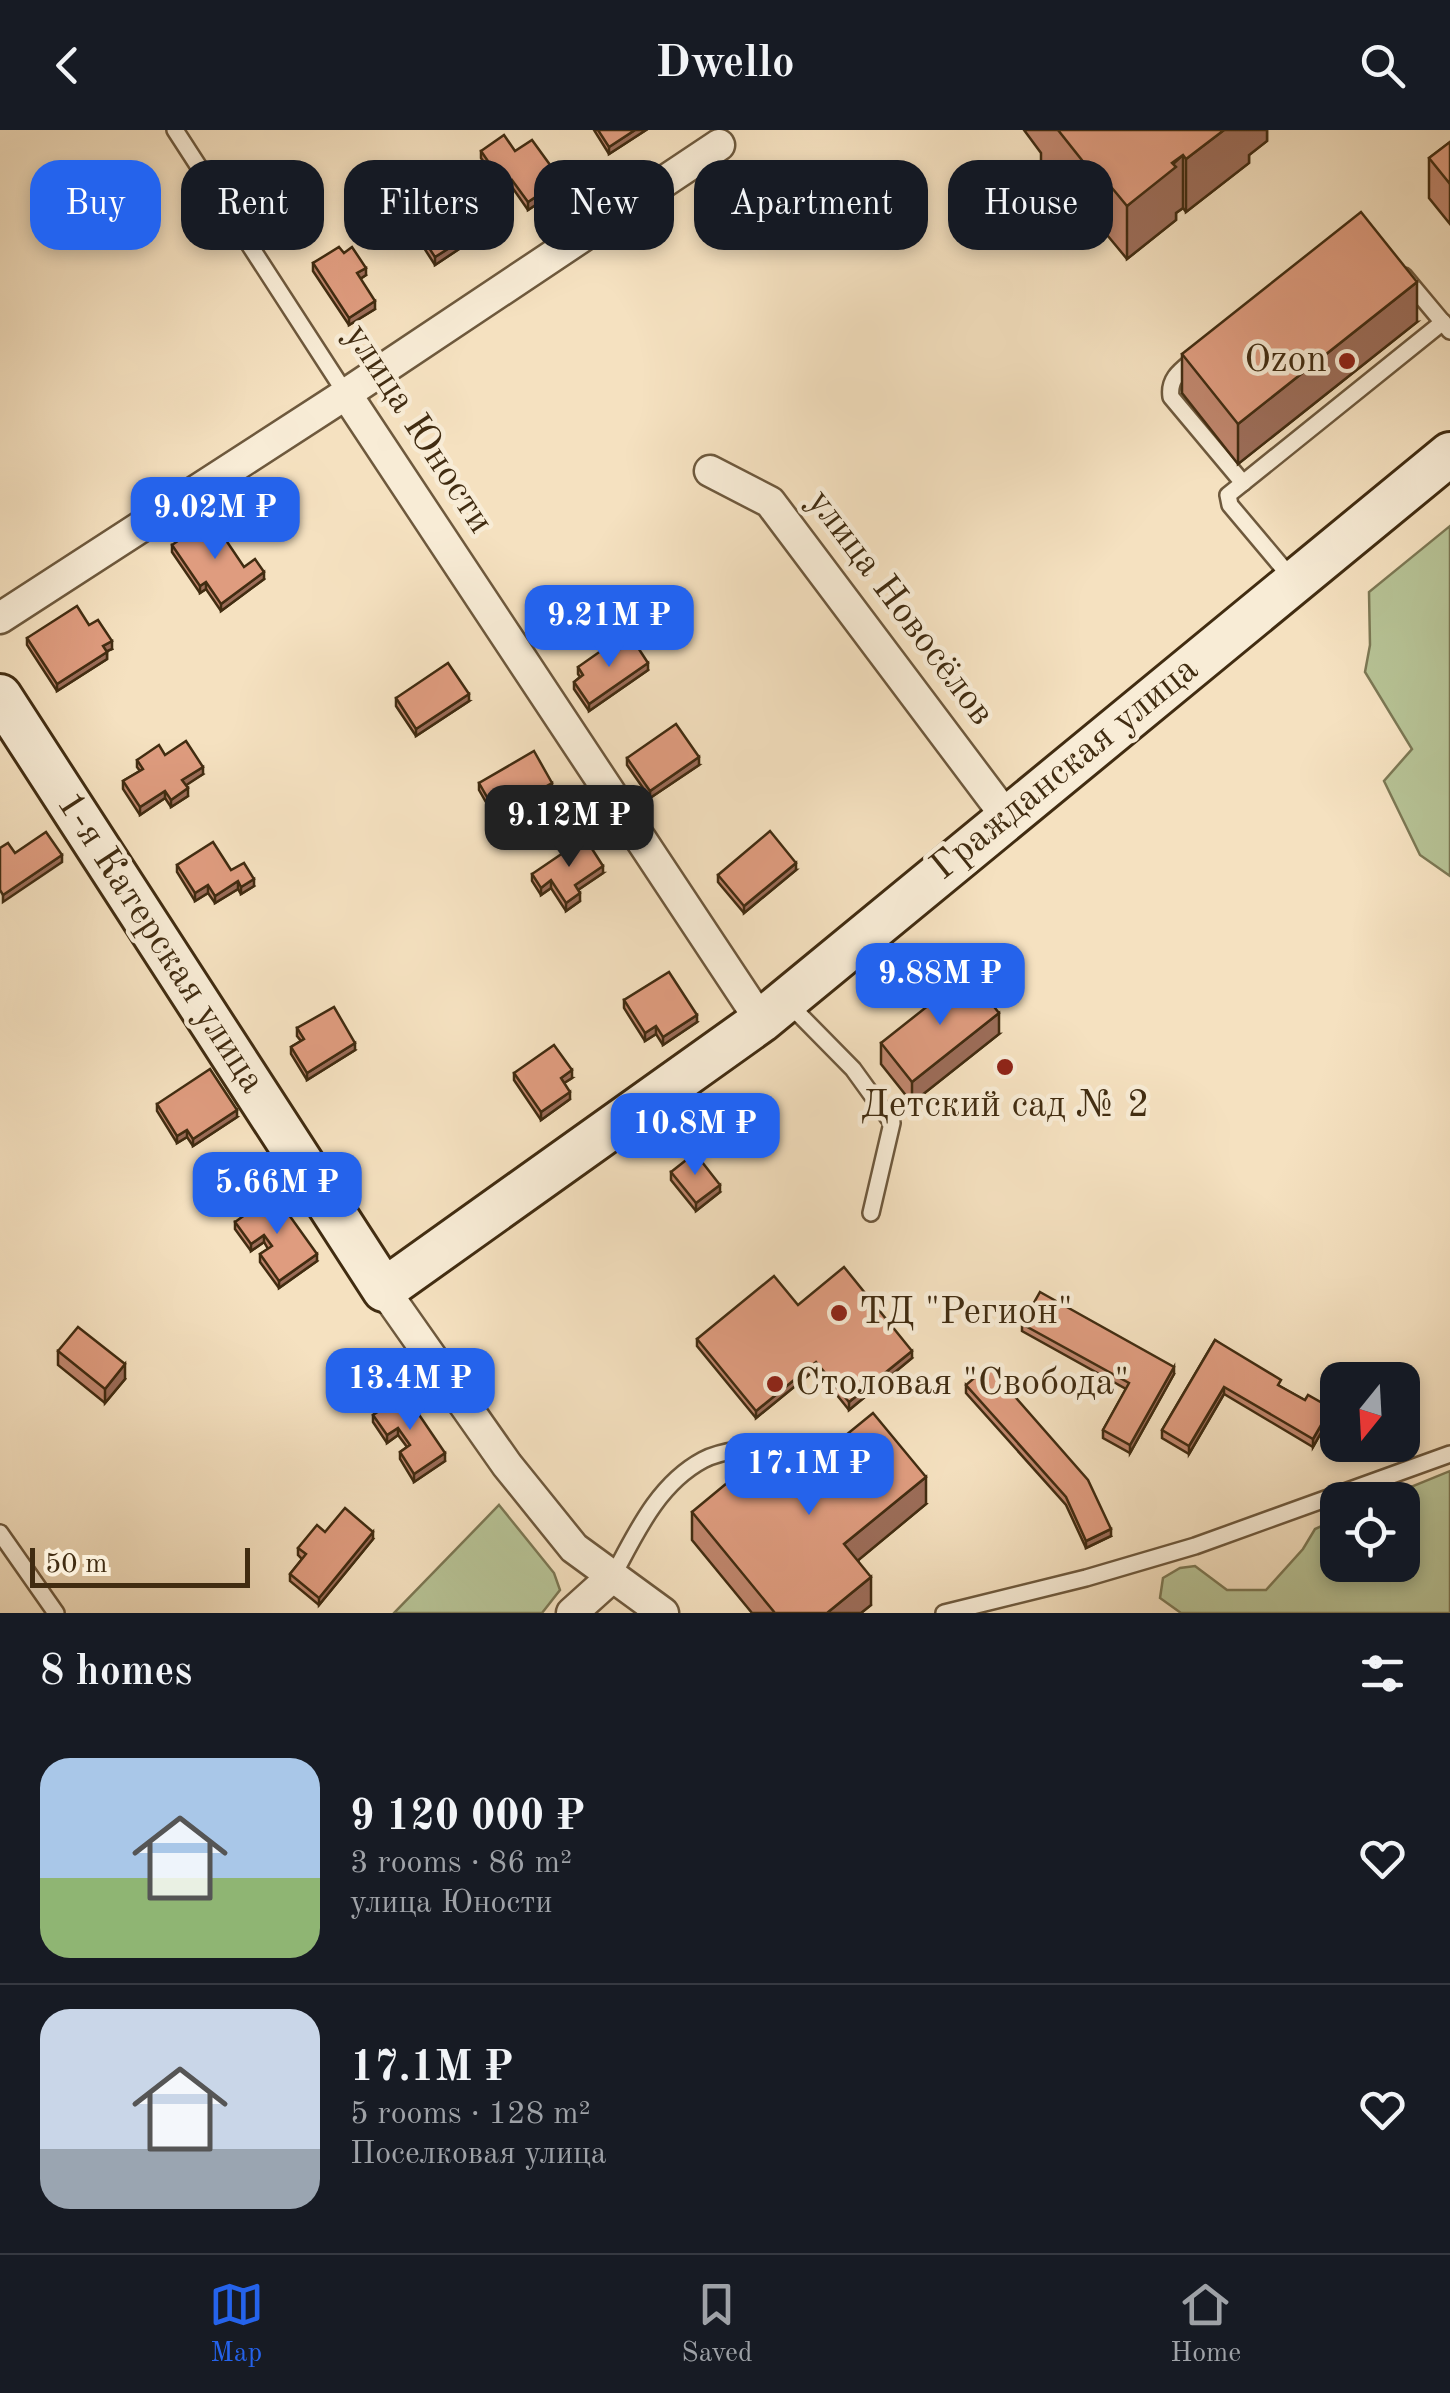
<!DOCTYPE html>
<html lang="en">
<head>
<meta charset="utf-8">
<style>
	body { margin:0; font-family:"Old Standard TT",serif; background:#20242c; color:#f1f3f6; height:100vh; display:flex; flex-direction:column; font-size:38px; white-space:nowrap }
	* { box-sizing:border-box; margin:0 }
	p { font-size:32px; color:#9ea1a6 }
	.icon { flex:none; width:55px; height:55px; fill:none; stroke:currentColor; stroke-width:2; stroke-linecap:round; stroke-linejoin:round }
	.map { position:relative; height:1483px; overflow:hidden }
	.drawer { display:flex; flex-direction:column; background:#171b24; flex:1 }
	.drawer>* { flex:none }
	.guide { position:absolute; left:30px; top:30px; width:1390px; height:90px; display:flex; gap:20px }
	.needle { width:65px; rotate:198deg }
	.buttons { position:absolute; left:1320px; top:1232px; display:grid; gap:20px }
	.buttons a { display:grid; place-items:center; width:100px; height:100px; border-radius:20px; background:#171b24; box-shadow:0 5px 15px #0003; font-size:50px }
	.scale { position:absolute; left:30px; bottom:25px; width:220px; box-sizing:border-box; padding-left:10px; border:5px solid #412c11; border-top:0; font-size:28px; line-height:35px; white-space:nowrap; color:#412c11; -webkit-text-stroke:8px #f8ecd6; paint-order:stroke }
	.price { position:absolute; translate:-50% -85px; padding:0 22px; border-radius:20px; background:#2563eb; color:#fff; font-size:32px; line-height:65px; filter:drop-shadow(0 2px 5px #0008) }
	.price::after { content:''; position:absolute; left:50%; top:60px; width:30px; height:22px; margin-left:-15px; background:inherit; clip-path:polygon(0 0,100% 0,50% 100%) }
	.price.on { background:#222; color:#fff }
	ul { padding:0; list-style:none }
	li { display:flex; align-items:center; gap:30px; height:250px; padding:0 40px }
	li+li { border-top:2px solid #363941 }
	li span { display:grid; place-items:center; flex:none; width:280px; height:200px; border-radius:30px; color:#555 }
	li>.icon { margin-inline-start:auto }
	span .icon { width:120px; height:120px; fill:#fffc; stroke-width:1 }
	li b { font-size:42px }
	h2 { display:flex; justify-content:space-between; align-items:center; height:120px; padding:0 40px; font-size:42px }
	.tag { padding:0 35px; border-radius:30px; background:#171b24; box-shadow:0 5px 15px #0003; font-size:35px; line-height:90px }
	.tag.on { background:#2563eb; color:#fff }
	header { display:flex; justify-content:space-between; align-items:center; height:130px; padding:0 40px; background:#171b24; font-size:45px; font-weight:600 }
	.tab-bar { display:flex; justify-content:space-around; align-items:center; height:140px; border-top:2px solid #363941; background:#171b24; font-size:28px; color:#9ea1a6 }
	.tab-bar a { display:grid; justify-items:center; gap:5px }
	.tab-bar .on { color:#2563eb }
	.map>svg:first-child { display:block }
</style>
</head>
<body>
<header><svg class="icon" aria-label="back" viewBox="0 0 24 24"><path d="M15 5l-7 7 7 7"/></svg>Dwello<svg class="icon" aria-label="search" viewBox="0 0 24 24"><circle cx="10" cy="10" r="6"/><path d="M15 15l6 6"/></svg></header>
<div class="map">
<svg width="1450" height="1483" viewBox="0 0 1450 1483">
	<rect width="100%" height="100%" fill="#f5e1c0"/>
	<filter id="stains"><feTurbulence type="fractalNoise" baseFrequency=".002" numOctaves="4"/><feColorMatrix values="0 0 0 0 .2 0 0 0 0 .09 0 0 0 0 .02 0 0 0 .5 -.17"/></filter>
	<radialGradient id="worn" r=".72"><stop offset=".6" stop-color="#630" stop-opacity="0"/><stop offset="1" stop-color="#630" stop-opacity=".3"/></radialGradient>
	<!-- green -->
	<g fill="#b7c396" stroke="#7c7854" stroke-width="2.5">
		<polygon points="1450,396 1450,746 1420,725 1384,651 1412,619 1365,542 1370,515 1369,462"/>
		<polygon points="1450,1341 1450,1483 1181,1483 1160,1468 1163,1448 1180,1438 1195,1436 1227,1460 1266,1460 1303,1419 1315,1399 1337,1389 1338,1435 1402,1435 1402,1370 1379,1370"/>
		<polygon points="499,1375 554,1443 560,1460 542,1483 394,1483"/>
	</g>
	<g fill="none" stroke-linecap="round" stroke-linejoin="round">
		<defs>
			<g id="lane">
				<polyline points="175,0 346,264"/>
				<polyline points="1404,146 1450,201"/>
				<path d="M1197,227C1183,239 1168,247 1171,267L1243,353L1228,365L1230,375L1294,451"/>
				<polyline points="1243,353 1443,192"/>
				<polyline points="788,873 853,939 892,993 871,1083"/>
				<polyline points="0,1403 56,1483"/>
				<path d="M613,1446C636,1403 658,1354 703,1330C731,1315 786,1317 819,1313"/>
				<polyline points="944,1483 1086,1448 1195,1416 1450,1324"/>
			</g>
			<g id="street">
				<polyline points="346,264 761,891"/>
				<polyline points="710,341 770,372 1006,686"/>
				<polyline points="0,488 346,264 719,15"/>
				<polyline points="384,1160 507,1335 574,1418 663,1483"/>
				<polyline points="572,1483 613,1446"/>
			</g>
			<polyline id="secondary" points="0,566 384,1160 761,891 1450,324"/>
		</defs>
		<!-- lane casing -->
		<use href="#lane" stroke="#6e593d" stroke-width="20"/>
		<!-- street casing -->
		<use href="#street" stroke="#6e593d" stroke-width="35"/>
		<!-- secondary casing -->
		<use href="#secondary" stroke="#412c11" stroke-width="48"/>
		<!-- lane -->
		<use href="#lane" stroke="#f8ecd6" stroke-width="15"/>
		<!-- street -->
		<use href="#street" stroke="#f8ecd6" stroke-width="30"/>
		<!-- secondary -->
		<use href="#secondary" stroke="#f8ecd6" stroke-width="42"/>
	</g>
	<!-- wall -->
	<g fill="#c0866d" stroke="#412c11" stroke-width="2.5">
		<polygon points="594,0 646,0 609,24"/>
		<polygon points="1024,0 1267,0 1267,11 1249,25 1249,33 1186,82 1183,78 1176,83 1176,90 1127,129 1098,94 1093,97 1041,32 1041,23"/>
		<polygon points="1450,12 1450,94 1429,68 1429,28"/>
		<polygon points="481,21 515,21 561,58 528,80 512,57 505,63 481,28"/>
		<polygon points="404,80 453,81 449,84 465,115 435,135 404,87"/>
		<polygon points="344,123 366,145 360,149 375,179 349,195 313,141 313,133"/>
		<polygon points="1417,192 1238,334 1182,263 1182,224"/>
		<polygon points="172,415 244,437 264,449 221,481 206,459 200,463 172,422"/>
		<polygon points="89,495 112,519 107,521 107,529 57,561 27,515 27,508"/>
		<polygon points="620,519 648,540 589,581 574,559 574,552 580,547 578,544 578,537"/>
		<polygon points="396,568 469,571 416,606 396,576"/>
		<polygon points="165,625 203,644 185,655 188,666 171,677 165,668 140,685 123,659 123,651 140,641 137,637 137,630"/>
		<polygon points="627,628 699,635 650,668 627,635"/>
		<polygon points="479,653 552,660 535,670 536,680 502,700 479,660"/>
		<polygon points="177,735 231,740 254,756 241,764 238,759 215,773 208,763 195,771 177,742"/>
		<polygon points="796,740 744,783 718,752 718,745"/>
		<polygon points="603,743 578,760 580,771 566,781 551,758 541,765 532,751 532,744"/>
		<polygon points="624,870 697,892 663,915 656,904 645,911 624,878"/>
		<polygon points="297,898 355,920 307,950 291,924 291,917 301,911 297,906"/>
		<polygon points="999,904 912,973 881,934 881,913"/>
		<polygon points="514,943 572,948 564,953 570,969 541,990 514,950"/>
		<polygon points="157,974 237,987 193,1016 187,1007 177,1013 157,981"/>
		<polygon points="671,1042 720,1062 696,1081 671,1050"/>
		<polygon points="235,1092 317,1131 279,1158 260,1132 260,1124 268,1119 264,1112 251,1121 235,1099"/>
		<polygon points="798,1175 912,1228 849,1280 816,1239 756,1288 697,1216 697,1209"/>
		<polygon points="1022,1194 1174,1244 1130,1323 1103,1308 1103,1300 1126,1259 1022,1201"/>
		<polygon points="1215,1210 1281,1257 1331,1285 1313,1317 1224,1264 1189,1324 1162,1308 1162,1300"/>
		<polygon points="58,1221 125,1249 105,1273 58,1235"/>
		<polygon points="966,1255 1111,1406 1086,1418 1066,1375 966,1263"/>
		<polygon points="405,1264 445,1331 414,1352 400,1329 400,1322 407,1317 398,1305 387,1313 373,1292 373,1285"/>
		<polygon points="791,1350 926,1374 858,1430 871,1475 861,1483 752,1483 692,1410 692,1382"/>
		<polygon points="325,1402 373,1409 319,1475 290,1451 290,1444 302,1429 298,1425 298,1418"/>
	</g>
	<!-- shaded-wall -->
	<g fill="#9c6d59" stroke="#412c11" stroke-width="2.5">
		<polygon points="635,0 646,0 609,24 609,17"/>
		<polygon points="1224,0 1267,0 1267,11 1249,25 1249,33 1186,82 1186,29"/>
		<polygon points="1183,25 1183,78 1176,83 1176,90 1127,129 1127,76"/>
		<polygon points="1098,41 1098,94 1093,97 1093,44"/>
		<polygon points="512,50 512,57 505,63 505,56"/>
		<polygon points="561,50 561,58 528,80 528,72"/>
		<polygon points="465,108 465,115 435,135 435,127"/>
		<polygon points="366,138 366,145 357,151 357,143"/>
		<polygon points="1417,152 1417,192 1238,334 1238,294"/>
		<polygon points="375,171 375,179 349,195 349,188"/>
		<polygon points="264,442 264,449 221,481 221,474"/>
		<polygon points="206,452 206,459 200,463 200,456"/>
		<polygon points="112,511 112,519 103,523 103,516"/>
		<polygon points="107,522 107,529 57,561 57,554"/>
		<polygon points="648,533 648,540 589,581 589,574"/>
		<polygon points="469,564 469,571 416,606 416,599"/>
		<polygon points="699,627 699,635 650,668 650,661"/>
		<polygon points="203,637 203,644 182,658 182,650"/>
		<polygon points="552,653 552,660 531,672 531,665"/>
		<polygon points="188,658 188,666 171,677 171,670"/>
		<polygon points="165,661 165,668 140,685 140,677"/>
		<polygon points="536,673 536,680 502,700 502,693"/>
		<polygon points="62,725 62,732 3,772 3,765"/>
		<polygon points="796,733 796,740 744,783 744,776"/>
		<polygon points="603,736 603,743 575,762 575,755"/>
		<polygon points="254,749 254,756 241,764 241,757"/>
		<polygon points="551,750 551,758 541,765 541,758"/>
		<polygon points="238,751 238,759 215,773 215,766"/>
		<polygon points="208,755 208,763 195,771 195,763"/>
		<polygon points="580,763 580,771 566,781 566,773"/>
		<polygon points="999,883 999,904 912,973 912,952"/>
		<polygon points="697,885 697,892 663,915 663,907"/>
		<polygon points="656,896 656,904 645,911 645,903"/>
		<polygon points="355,913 355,920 307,950 307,943"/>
		<polygon points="572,940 572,948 561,955 561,948"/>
		<polygon points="570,962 570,969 541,990 541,982"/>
		<polygon points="237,980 237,987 193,1016 193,1009"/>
		<polygon points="187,1000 187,1007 177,1013 177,1006"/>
		<polygon points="720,1055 720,1062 696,1081 696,1073"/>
		<polygon points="264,1105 264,1112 251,1121 251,1114"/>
		<polygon points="317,1124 317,1131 279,1158 279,1151"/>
		<polygon points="912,1221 912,1228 849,1280 849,1272"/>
		<polygon points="816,1232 816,1239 756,1288 756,1281"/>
		<polygon points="125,1234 125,1249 105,1273 105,1259"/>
		<polygon points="1174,1237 1174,1244 1130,1323 1130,1315"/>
		<polygon points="1224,1257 1224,1264 1189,1324 1189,1316"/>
		<polygon points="1331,1278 1331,1285 1313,1317 1313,1309"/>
		<polygon points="398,1298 398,1305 387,1313 387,1305"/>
		<polygon points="445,1323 445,1331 414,1352 414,1344"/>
		<polygon points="926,1347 926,1374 844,1442 844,1414"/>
		<polygon points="1111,1399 1111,1406 1086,1418 1086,1411"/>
		<polygon points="373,1402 373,1409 319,1475 319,1468"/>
		<polygon points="871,1447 871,1475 861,1483 827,1483"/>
	</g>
	<!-- building -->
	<g fill="#df9c7f" stroke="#412c11" stroke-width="2.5">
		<polygon points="598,0 635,0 609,17"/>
		<polygon points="1058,0 1224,0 1186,29 1183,25 1172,33 1176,37 1127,76 1098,41 1093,44"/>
		<polygon points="504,5 515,21 532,10 561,50 528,72 512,50 505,56 481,21"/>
		<polygon points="1450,12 1450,54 1429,28"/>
		<polygon points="442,57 453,74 446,79 465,108 435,127 404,80"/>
		<polygon points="1361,82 1417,152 1238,294 1182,224"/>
		<polygon points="339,117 344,123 352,117 366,138 357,143 375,171 349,188 313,133"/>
		<polygon points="211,388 244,437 255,429 264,442 221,474 206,452 200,456 172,415"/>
		<polygon points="77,476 89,495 98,490 112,511 103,516 107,522 57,554 27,508"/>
		<polygon points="633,510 648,533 589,574 574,552 583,545 578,537 615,511 620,519"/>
		<polygon points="448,533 469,564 416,599 396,568"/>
		<polygon points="676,594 699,627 650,661 627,628"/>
		<polygon points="186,611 203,637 182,650 188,658 171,670 165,661 140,677 123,651 143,639 137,630 159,615 165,625"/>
		<polygon points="534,621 552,653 531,665 536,673 502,693 479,653"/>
		<polygon points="770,701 796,733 744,776 718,745"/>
		<polygon points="46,702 62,725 3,765 0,760 0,718 8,713 15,723"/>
		<polygon points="585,708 603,736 575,755 580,763 566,773 551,750 541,758 532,744"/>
		<polygon points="213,712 231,740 244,733 254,749 241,757 238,751 215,766 208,755 195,763 177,735"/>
		<polygon points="669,842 697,885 663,907 656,896 645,903 624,870"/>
		<polygon points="968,844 999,883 912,952 881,913"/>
		<polygon points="334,877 355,913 307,943 291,917 304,909 297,898"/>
		<polygon points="554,915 572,940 561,948 570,962 541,982 514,943"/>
		<polygon points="210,939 237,980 193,1009 187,1000 177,1006 157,974"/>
		<polygon points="695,1023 720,1055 696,1073 671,1042"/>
		<polygon points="274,1064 317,1124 279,1151 260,1124 272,1116 264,1105 251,1114 235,1092"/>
		<polygon points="844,1137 912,1221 849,1272 816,1232 756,1281 697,1209 774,1146 798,1175"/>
		<polygon points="1040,1162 1174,1237 1130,1315 1103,1300 1129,1253 1022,1194"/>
		<polygon points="78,1197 125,1234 105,1259 58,1221"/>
		<polygon points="1215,1210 1281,1250 1278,1255 1305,1270 1308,1265 1331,1278 1313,1309 1224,1257 1189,1316 1162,1300"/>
		<polygon points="988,1236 1088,1350 1111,1399 1086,1411 1066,1367 966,1255"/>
		<polygon points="405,1264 445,1323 414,1344 400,1322 410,1315 398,1298 387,1305 373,1285"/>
		<polygon points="873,1283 926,1347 844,1414 871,1447 827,1483 775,1483 692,1382 767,1320 791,1350"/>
		<polygon points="345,1378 373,1402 319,1468 290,1444 306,1424 298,1418 317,1395 325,1402"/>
	</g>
	<!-- markers -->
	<g fill="#8f2418" stroke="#f8ecd6" stroke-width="4">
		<circle cx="1347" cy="231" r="10"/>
		<circle cx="1005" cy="937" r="10"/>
		<circle cx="839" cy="1183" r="10"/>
		<circle cx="775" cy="1254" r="10"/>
	</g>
	<g text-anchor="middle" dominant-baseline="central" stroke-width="9" stroke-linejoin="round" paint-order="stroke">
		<!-- poi labels -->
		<g font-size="38" fill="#412c11" stroke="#f8ecd6" text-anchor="start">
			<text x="1327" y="231" text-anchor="end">Ozon</text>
			<text x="1005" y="976" text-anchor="middle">Детский сад № 2</text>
			<text x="859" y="1183">ТД "Регион"</text>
			<text x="795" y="1254">Столовая "Свобода"</text>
		</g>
		<!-- street labels -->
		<g font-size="38" fill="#412c11" stroke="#f8ecd6">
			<text transform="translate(418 299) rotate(57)">улица Юности</text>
			<text transform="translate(900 478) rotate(53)">улица Новосёлов</text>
			<text transform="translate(1065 639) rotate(-39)">Гражданская улица</text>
			<text transform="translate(160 813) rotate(57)">1-я Катерская улица</text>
		</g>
	</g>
	<rect width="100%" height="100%" filter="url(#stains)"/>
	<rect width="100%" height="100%" fill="url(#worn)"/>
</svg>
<div class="buttons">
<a><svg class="needle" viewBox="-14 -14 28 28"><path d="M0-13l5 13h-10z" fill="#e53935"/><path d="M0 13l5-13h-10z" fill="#9ea1a6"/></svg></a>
<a><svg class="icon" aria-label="locate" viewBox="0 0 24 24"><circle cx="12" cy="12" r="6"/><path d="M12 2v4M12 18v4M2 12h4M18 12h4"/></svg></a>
</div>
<div class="scale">50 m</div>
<b class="price" style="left:215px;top:432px">9.02M ₽</b>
<b class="price" style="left:609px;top:540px">9.21M ₽</b>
<b class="price on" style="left:569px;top:740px">9.12M ₽</b>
<b class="price" style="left:940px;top:898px">9.88M ₽</b>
<b class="price" style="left:695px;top:1048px">10.8M ₽</b>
<b class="price" style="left:277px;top:1107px">5.66M ₽</b>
<b class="price" style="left:410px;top:1303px">13.4M ₽</b>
<b class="price" style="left:809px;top:1388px">17.1M ₽</b>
<div class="guide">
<a class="tag on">Buy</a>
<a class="tag">Rent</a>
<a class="tag">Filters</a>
<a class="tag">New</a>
<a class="tag">Apartment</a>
<a class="tag">House</a>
</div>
</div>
<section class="drawer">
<h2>8 homes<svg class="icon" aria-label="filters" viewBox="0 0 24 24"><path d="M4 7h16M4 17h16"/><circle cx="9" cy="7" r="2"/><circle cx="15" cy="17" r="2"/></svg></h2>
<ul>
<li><span style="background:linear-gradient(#a9c7e8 60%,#8fb573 0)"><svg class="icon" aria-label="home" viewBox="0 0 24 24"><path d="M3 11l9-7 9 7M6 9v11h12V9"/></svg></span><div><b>9 120 000 ₽</b><p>3 rooms · 86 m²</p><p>улица Юности</p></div><svg class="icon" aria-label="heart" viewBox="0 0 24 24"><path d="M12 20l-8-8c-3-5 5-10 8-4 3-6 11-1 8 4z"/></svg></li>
<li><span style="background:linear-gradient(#c9d6e8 70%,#9aa5b1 0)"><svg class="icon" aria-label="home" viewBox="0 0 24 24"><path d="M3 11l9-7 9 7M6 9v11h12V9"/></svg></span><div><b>17.1M ₽</b><p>5 rooms · 128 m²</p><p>Поселковая улица</p></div><svg class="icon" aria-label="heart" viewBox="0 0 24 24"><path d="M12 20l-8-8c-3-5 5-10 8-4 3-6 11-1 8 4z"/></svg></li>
</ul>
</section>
<nav class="tab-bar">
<a class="on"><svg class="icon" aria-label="map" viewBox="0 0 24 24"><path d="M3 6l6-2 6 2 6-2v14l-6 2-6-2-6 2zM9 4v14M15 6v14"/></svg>Map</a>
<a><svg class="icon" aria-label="saved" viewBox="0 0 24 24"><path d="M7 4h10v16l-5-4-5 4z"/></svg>Saved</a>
<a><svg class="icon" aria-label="home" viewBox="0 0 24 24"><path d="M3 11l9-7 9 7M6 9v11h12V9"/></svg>Home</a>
</nav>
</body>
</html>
